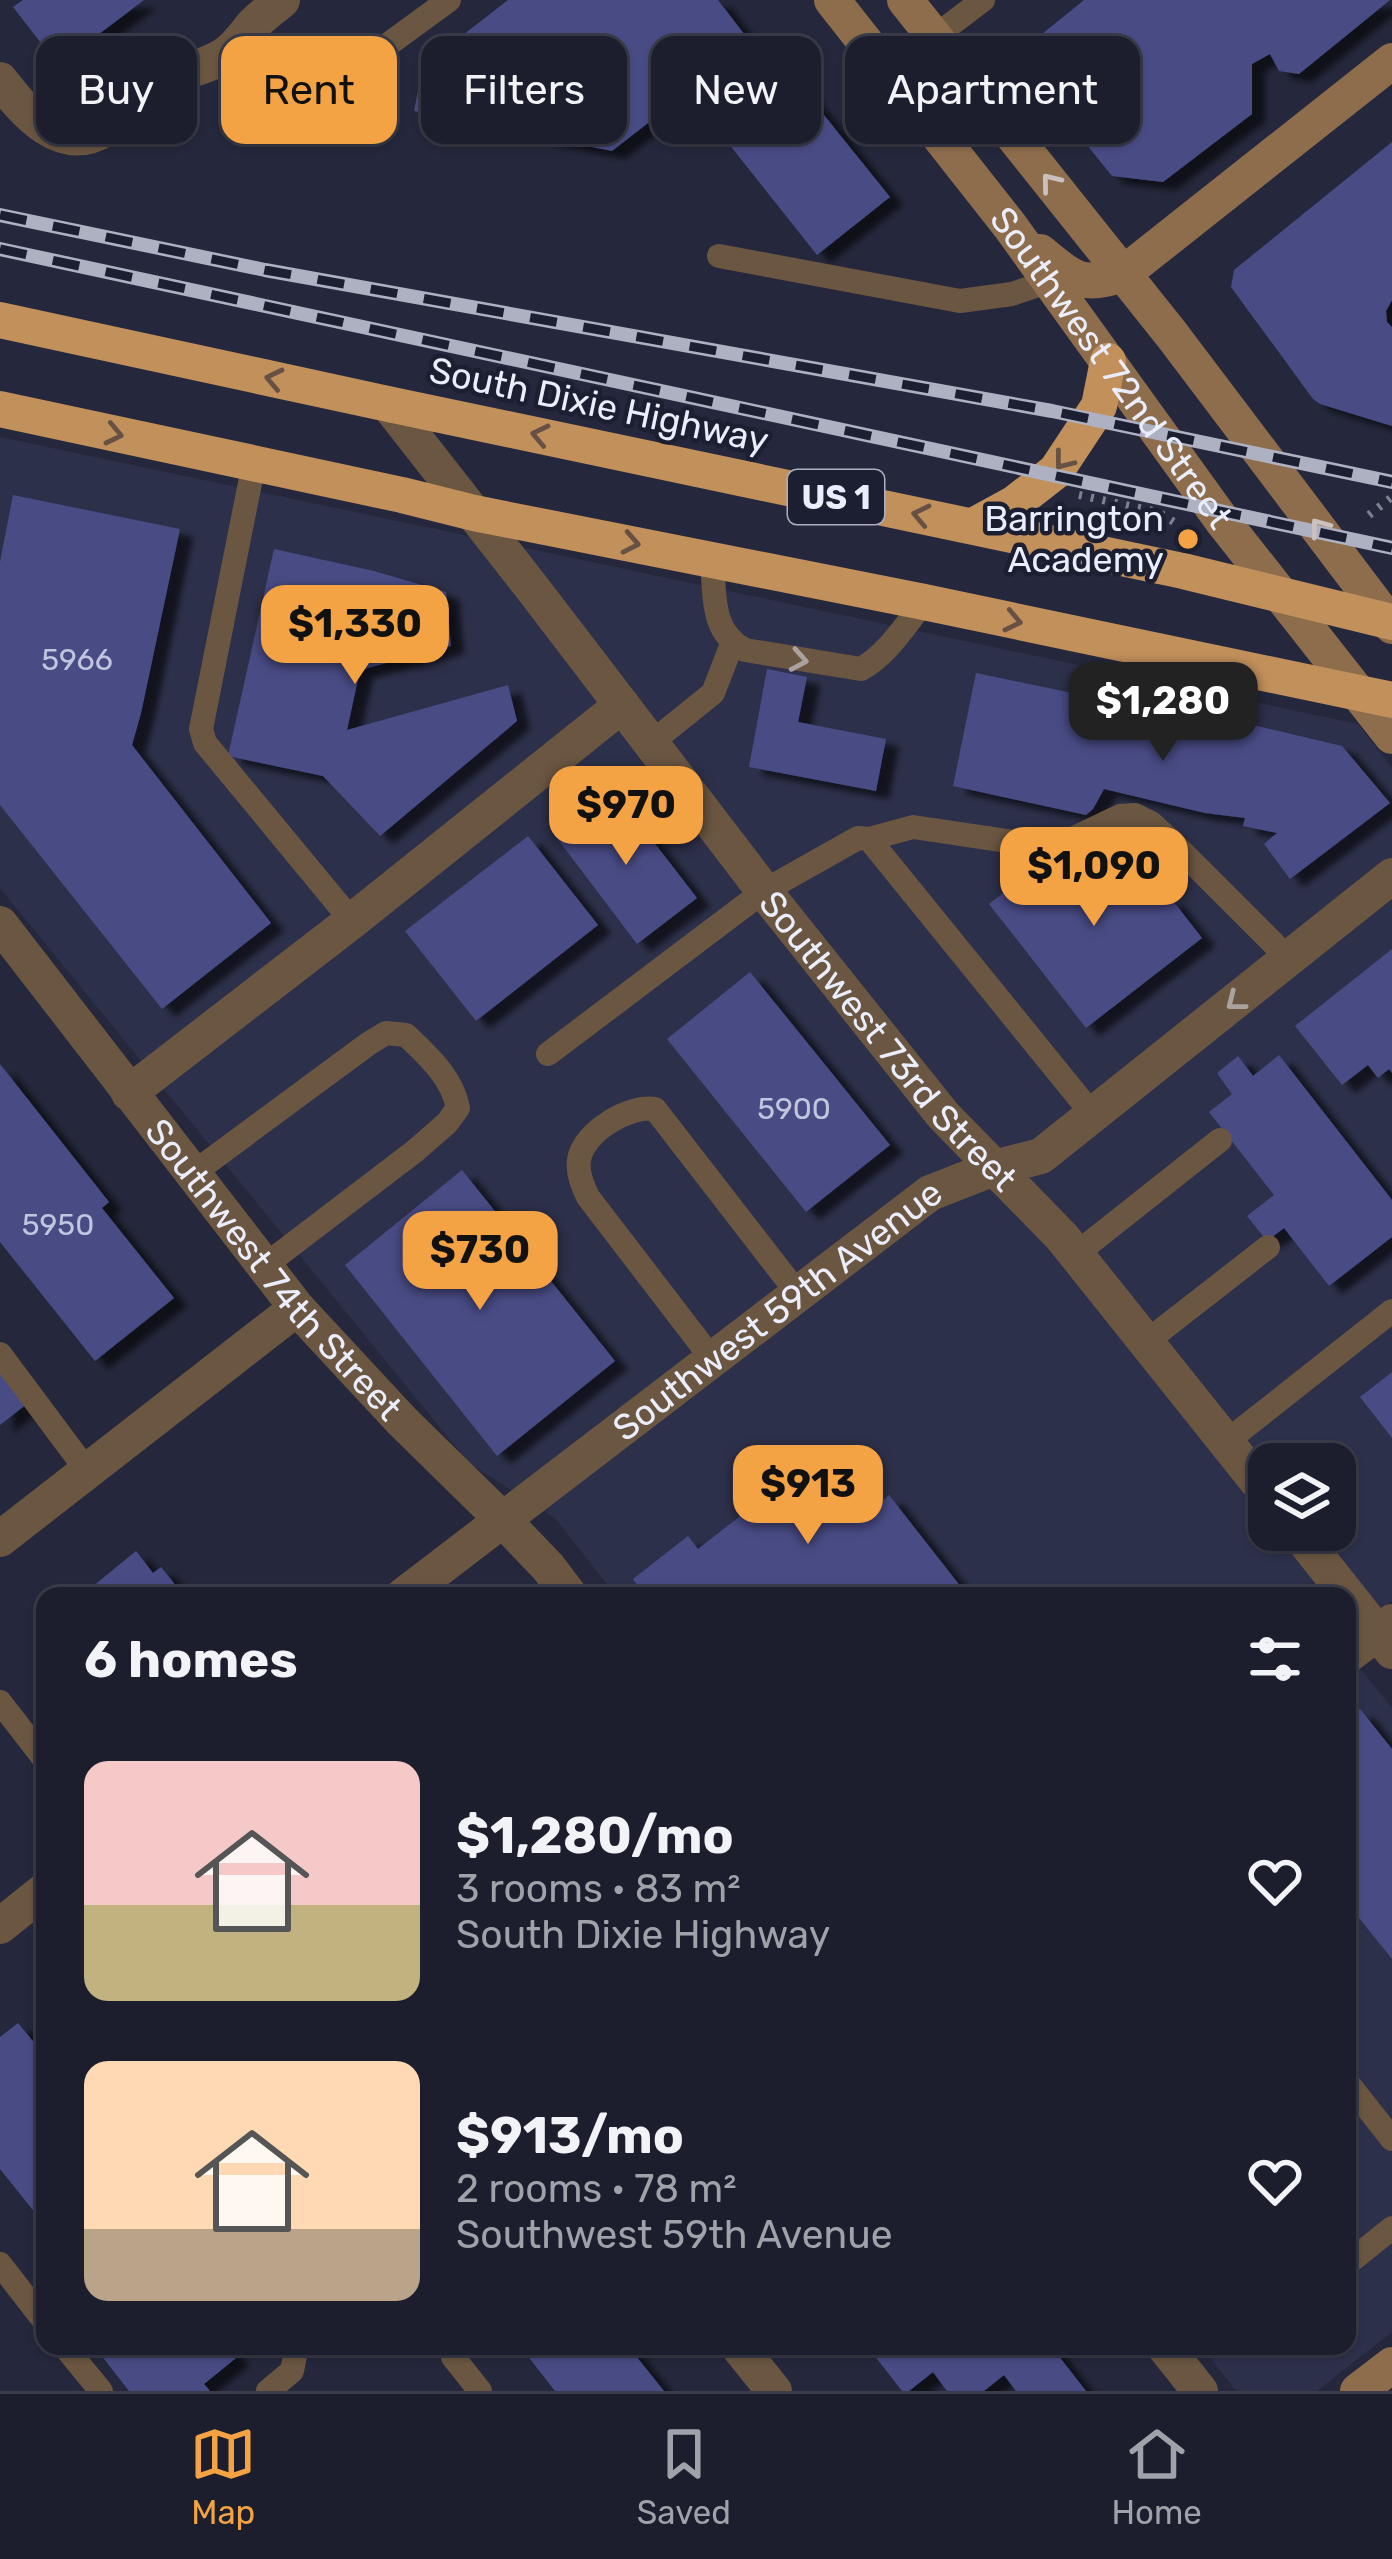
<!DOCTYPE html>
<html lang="en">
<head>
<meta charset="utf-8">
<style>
	body { margin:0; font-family:Rubik,sans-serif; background:#252735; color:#f1f3f6; height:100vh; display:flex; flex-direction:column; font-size:45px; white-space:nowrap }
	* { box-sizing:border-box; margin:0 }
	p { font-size:39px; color:#a0a2aa }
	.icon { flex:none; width:66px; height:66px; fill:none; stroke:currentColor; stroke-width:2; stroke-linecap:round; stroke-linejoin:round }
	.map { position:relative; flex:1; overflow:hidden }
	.sheet { position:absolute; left:36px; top:1587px; width:1320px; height:768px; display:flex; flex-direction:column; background:#1c1e2d; border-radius:24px; box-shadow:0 3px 9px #0004,0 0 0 3px #3a3c49 }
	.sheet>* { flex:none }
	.top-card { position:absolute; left:36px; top:36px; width:1320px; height:108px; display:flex; gap:24px }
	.controls { position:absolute; left:1248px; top:1443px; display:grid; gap:24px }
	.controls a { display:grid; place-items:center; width:108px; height:108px; border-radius:24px; background:#1c1e2d; box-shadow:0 3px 9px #0004,0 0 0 3px #3a3c49; font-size:60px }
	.price { position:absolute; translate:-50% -102px; padding:0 27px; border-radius:24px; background:#f4a344; color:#111; font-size:39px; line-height:78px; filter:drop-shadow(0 3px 6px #0008) }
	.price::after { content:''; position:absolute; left:50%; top:72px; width:36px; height:27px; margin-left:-18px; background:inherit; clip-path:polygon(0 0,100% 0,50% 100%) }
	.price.on { background:#222; color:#fff }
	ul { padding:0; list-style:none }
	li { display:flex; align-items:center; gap:36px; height:300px; padding:0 48px }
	li span { display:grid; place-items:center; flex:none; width:336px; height:240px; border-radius:24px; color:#555 }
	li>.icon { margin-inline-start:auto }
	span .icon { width:144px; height:144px; fill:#fffc; stroke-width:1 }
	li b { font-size:51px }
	h2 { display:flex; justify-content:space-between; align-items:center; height:144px; padding:0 48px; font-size:51px }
	.pill { padding:0 42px; border-radius:24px; background:#1c1e2d; box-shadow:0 3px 9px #0004,0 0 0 3px #3a3c49; font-size:42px; line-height:108px }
	.pill.on { background:#f4a344; color:#111 }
	.tab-bar { display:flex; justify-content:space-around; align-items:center; height:168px; border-top:3px solid #3a3c49; background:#1c1e2d; font-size:33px; color:#a0a2aa }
	.tab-bar a { display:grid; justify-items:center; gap:6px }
	.tab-bar .on { color:#f4a344 }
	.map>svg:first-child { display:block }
</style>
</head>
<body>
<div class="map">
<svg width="1392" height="2391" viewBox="0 0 1392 2391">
	<defs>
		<filter id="shadow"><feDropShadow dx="13" dy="8" stdDeviation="3" flood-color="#0009"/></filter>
	</defs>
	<rect width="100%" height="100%" fill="#25283c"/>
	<!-- built -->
	<g fill="#2d304a" fill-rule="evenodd">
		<path d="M0,437L1358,724L1392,768V1601L1347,1635V1596H616L555,1518L469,1463L0,888ZM1269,1464H1335V1530H1269Z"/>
		<polygon points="1347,1652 1392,1708 1392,2332 1317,2391 1236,2391 1201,2346 1347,2346"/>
	</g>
	<!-- building -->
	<g fill="#484c85" filter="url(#shadow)">
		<polygon points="23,0 144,0 58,65 13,7"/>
		<polygon points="508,0 718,0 751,43 612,151 414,111 423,66"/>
		<polygon points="1084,0 1390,0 1299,74 1279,71 1270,54 1252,64 1252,114 1163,182 1112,176 1040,87 1066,65 1056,49 1043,60 1031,43"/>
		<polygon points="770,48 890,197 817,255 698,105"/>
		<polygon points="1392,142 1392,300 1386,311 1387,322 1392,327 1392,426 1320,404 1313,399 1231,287 1234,270"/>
		<polygon points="13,495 180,529 141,713 132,745 271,923 162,1009 0,805 0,562"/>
		<polygon points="274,549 374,571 446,592 451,646 360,670 347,730 508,685 517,721 380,836 323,776 228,756"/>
		<polygon points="767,669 807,677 798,722 886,739 876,791 749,767"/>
		<polygon points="976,673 1111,701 1114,692 1342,746 1390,803 1290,879 1264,844 1277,833 1243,826 1245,818 1205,813 1104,789 1093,809 1086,815 953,786"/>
		<polygon points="615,792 697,898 637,944 556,837"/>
		<polygon points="528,836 598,925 476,1021 405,931"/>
		<polygon points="1109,836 1161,904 1170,897 1202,938 1086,1028 989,904 1046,859 1059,875"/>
		<polygon points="1392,949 1392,1073 1389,1069 1378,1078 1368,1065 1342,1085 1295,1026"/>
		<polygon points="750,972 890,1145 806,1212 667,1039"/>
		<polygon points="1279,1055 1392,1200 1392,1237 1329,1286 1284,1228 1267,1241 1247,1216 1274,1195 1209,1112 1232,1094 1217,1073 1238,1056 1253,1076"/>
		<polygon points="0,1064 109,1202 102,1208 174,1298 95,1361 0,1242"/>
		<polygon points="462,1170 615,1361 497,1456 345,1265"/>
		<polygon points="0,1367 28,1403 0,1425"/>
		<polygon points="1392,1372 1392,1438 1360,1397"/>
		<polygon points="831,1445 877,1505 889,1495 968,1596 646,1596 633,1579 688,1536 698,1549"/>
		<polygon points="136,1551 153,1573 161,1567 184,1596 81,1596"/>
		<polygon points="1360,1709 1392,1749 1392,1959 1347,1903 1347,1720"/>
		<polygon points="18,2023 45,2056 45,2206 36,2214 0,2169 0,2037"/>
		<polygon points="94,2346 226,2346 236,2358 204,2384 210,2391 129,2391"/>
		<polygon points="520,2346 628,2346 664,2391 555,2391"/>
		<polygon points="867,2346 991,2346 998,2355 1009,2346 1051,2346 1086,2391 1016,2391 1004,2375 984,2391 947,2391 933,2372 909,2391 902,2391"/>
	</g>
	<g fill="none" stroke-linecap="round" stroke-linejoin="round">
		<!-- path -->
		<g stroke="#7f8293" stroke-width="8" stroke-dasharray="3 9" stroke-linecap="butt">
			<polyline points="1079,495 1158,512 1174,522"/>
			<polyline points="1369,515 1392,497"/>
		</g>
		<!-- lane -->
		<g stroke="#6a5641" stroke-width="24">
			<polyline points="934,37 983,0"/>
			<polyline points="229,52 249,69 285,79 320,82 345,76 449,0"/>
			<polyline points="719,256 960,301 1012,294 1050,281"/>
			<polyline points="254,463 201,729 205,743 352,921"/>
			<path d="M712,559C715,594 710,632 745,650L861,669C888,654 905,625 924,602"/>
			<polyline points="651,743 713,693 732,644"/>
			<polyline points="869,839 913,827 1047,847 1072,839 1120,816 1135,815 1151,823 1171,841 1289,959"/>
			<polyline points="548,1054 764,891 858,838 869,839 1093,1115"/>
			<path d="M192,1174L368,1044L386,1033L406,1035C428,1056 452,1077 458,1108L447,1123L415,1151L264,1266"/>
			<polyline points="1076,1254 1220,1140"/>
			<polyline points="1146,1342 1268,1247"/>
			<polyline points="0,1354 88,1472"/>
			<path d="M713,1360L588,1197C583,1186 577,1173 579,1160C583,1132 629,1105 655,1109L799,1295"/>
			<polyline points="1226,1442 1392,1311"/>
			<polyline points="0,1702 45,1760"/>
			<polyline points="1347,2082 1392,2139"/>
			<polyline points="0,2264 45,2322"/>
			<polyline points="1347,2264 1392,2228"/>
			<polyline points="64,2346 101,2391"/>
			<polyline points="456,2346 453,2357 480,2391"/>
			<polyline points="268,2391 292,2371 296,2351 294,2346"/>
		</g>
		<!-- street -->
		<g stroke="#6a5641" stroke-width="36">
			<path d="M0,80C25,112 60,156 105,129C128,115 148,93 171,79C189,68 212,66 229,52C239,44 246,33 254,24C263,15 273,8 282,0"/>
			<path id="s1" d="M388,404L533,589L764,891L943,1115L1062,1237L1269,1496"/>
			<path id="s2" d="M0,924L297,1308L402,1421L502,1519L548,1567L570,1596"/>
			<polyline points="129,1093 352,921 622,705"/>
			<polyline points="1296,1530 1392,1651"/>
			<polyline points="0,1539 297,1308"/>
			<path id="s3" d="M403,1596L930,1193L994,1168L1041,1156L1392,876"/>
			<polyline points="1347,1656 1392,1622"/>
			<polyline points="0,1926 45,1890"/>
			<polyline points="738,2346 774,2391"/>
			<polyline points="1164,2346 1200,2391"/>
		</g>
		<!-- secondary -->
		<g stroke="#8e6d4c" stroke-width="36">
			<path id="s4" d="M832,0L1010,226L1221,519L1392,736"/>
			<polyline points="905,0 1172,335 1392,626"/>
			<path d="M1040,252C1073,279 1081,288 1123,274L1392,61"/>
			<polyline points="1358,2391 1392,2365"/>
		</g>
		<!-- highway -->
		<g stroke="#c2905b" stroke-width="36">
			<polyline points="0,320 388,404 1183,571 1392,622"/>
			<polyline points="0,409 402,495 474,513 924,602 1392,700"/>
			<polyline points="973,526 1015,503 1056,471 1099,406 1108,361"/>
		</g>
		<defs>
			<g id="rail">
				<polyline points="0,215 265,270 1052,411 1392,482"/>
				<polyline points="0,249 1392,548"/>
			</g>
		</defs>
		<!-- rail casing -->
		<use href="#rail" stroke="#aeb1c1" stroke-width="14"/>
		<!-- rail -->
		<use href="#rail" stroke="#1c1e32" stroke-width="9" stroke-dasharray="27" stroke-linecap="butt"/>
	</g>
	<!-- one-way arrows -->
	<defs><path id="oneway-chevron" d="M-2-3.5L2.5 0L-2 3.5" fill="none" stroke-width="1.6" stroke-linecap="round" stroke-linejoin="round" transform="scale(3)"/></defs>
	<g stroke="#cac0be">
		<use href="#oneway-chevron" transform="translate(1050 182) rotate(-129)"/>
		<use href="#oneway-chevron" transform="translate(1319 527) rotate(-127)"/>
	</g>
	<g stroke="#675144">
		<use href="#oneway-chevron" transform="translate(274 379) rotate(-168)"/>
		<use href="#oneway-chevron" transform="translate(114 434) rotate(12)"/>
		<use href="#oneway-chevron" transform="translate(540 435) rotate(-168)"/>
		<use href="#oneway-chevron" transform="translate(1063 461) rotate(128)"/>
		<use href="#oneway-chevron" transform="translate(921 515) rotate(-168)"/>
		<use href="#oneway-chevron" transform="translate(631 543) rotate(11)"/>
		<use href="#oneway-chevron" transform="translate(1013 621) rotate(12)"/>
	</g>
	<g stroke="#aaa29e">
		<use href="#oneway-chevron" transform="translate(799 660) rotate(10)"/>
		<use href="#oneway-chevron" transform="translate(1235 1002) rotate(142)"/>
	</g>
	<!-- markers -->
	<circle fill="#f4a344" stroke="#1c1e32" stroke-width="4.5" cx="1188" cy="539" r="12"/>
	<g text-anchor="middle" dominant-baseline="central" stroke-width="9" stroke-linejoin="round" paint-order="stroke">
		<!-- number labels -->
		<g font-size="30" fill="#c2c5de">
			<text x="77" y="660">5966</text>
			<text x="794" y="1109">5900</text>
			<text x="58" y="1225">5950</text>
		</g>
		<!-- shield labels -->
		<rect fill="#1c1e32" stroke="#acafbf" stroke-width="3" x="788" y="470" width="96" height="54" rx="9"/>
		<g font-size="33" font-weight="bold" fill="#eaedfb">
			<text x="836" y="497">US 1</text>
		</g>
		<!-- street labels -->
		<g font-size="36" fill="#eaedfb" stroke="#1c1e32">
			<text stroke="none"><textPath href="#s4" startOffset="462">Southwest 72nd Street</textPath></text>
			<text transform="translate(599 405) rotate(12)">South Dixie Highway</text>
			<text stroke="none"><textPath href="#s1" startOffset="810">Southwest 73rd Street</textPath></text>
			<text stroke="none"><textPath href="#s2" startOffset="441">Southwest 74th Street</textPath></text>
			<text stroke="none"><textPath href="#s3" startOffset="471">Southwest 59th Avenue</textPath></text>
		</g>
		<!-- poi labels -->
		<g font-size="36" fill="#eaedfb" stroke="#1c1e32" text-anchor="end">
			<text x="1164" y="518">Barrington<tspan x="1164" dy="41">Academy</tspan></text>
		</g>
	</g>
</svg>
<div class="controls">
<a><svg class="icon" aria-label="layers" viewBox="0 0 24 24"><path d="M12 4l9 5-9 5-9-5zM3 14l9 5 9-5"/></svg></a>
</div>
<b class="price" style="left:355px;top:687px">$1,330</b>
<b class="price on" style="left:1163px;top:764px">$1,280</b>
<b class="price" style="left:626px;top:868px">$970</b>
<b class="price" style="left:1094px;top:929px">$1,090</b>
<b class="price" style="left:480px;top:1313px">$730</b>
<b class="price" style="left:808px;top:1547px">$913</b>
<div class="top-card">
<a class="pill">Buy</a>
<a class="pill on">Rent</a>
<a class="pill">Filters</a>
<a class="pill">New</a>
<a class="pill">Apartment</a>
</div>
<section class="sheet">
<h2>6 homes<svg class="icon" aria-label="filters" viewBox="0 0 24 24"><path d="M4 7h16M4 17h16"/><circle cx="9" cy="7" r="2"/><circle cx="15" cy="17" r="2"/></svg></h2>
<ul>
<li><span style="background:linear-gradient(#f6c9c9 60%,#c2b280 0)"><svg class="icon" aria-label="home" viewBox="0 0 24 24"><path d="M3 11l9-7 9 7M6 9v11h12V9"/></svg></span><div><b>$1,280/mo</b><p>3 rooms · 83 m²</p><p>South Dixie Highway</p></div><svg class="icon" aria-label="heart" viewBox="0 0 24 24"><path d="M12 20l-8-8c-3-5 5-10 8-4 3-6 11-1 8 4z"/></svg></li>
<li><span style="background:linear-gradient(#ffd9b3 70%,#b9a48a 0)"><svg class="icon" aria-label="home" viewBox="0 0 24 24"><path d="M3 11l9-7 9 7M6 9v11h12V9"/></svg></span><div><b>$913/mo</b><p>2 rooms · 78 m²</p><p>Southwest 59th Avenue</p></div><svg class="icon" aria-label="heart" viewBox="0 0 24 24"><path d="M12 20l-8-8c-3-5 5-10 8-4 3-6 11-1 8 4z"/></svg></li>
</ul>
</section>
</div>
<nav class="tab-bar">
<a class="on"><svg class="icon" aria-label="map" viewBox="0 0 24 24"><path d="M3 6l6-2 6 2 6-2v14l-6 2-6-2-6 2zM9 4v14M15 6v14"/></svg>Map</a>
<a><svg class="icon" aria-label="saved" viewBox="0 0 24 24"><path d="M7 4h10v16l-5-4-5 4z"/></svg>Saved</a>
<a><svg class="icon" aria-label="home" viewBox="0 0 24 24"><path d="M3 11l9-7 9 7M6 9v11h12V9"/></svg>Home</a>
</nav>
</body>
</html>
